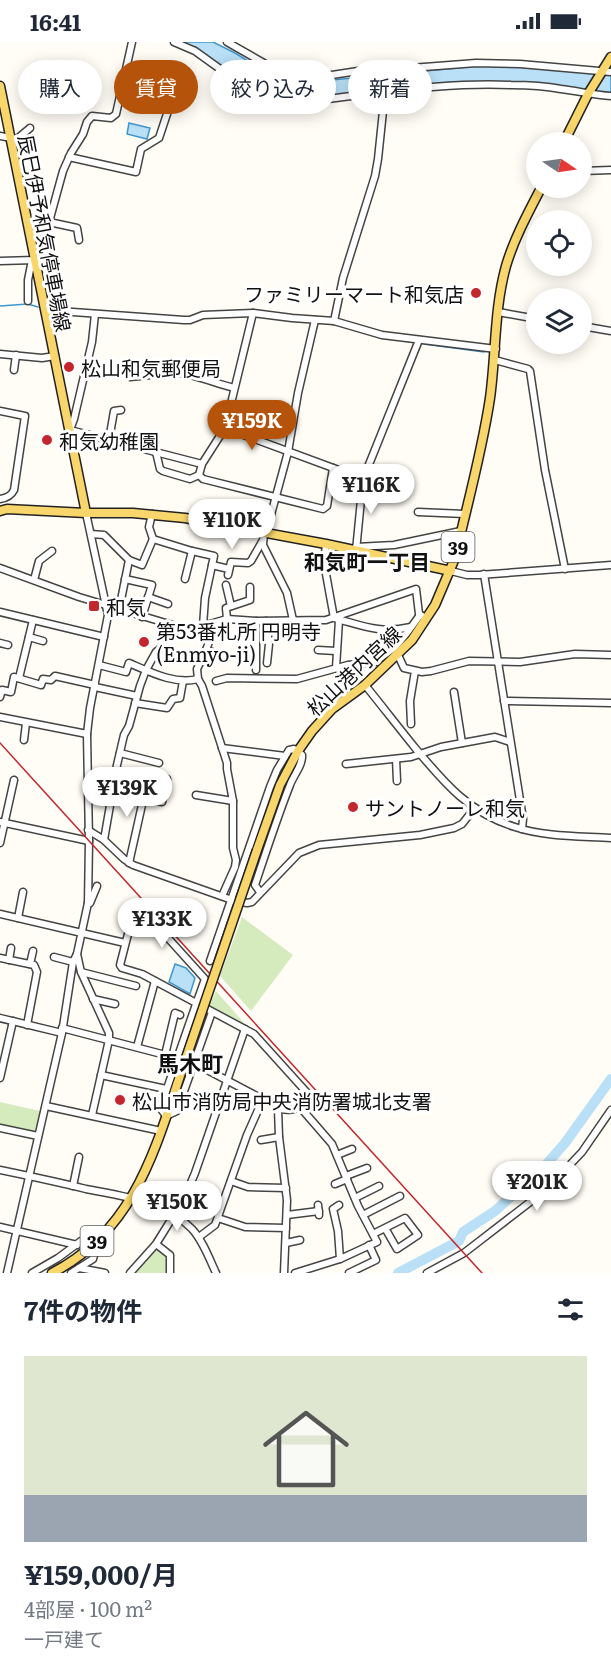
<!DOCTYPE html>
<html lang="ja">
<head>
<meta charset="utf-8">
<style>
	body { margin:0; font-family:Literata,"Noto Sans JP",serif; background:#f2f2f3; color:#1f2937; height:100vh; display:flex; flex-direction:column; font-size:22px; white-space:nowrap }
	* { box-sizing:border-box; margin:0 }
	p { font-size:20px; color:#747a83 }
	.icon { flex:none; width:33px; height:33px; fill:none; stroke:currentColor; stroke-width:2; stroke-linecap:round; stroke-linejoin:round }
	.map { position:relative; height:1231px; overflow:hidden }
	.details { display:flex; flex-direction:column; background:#fff; flex:1 }
	.details>* { flex:none }
	.hud { position:absolute; left:18px; top:18px; width:576px; height:54px; display:flex; gap:12px }
	.needle { width:39px; rotate:103deg }
	.fabs { position:absolute; left:526px; top:90px; display:grid; gap:12px }
	.fabs a { display:grid; place-items:center; width:66px; height:66px; border-radius:50%; background:#fff; box-shadow:0 3px 15px #0003; font-size:30px }
	.price { position:absolute; translate:-50% -51px; padding:0 14px; border-radius:21px; background:#fff; color:#222; font-size:20px; line-height:39px; filter:drop-shadow(0 2px 3px #0008) }
	.price::after { content:''; position:absolute; left:50%; top:36px; width:18px; height:14px; margin-left:-9px; background:inherit; clip-path:polygon(0 0,100% 0,50% 100%) }
	.price.selected { background:#b45309; color:#fff }
	ul { padding:0; list-style:none }
	li { display:grid; align-content:center; gap:12px; height:318px; padding:0 24px }
	li span { display:grid; place-items:center; height:186px; border-radius:0px; color:#555 }
	li>.icon { margin-inline-start:auto }
	span .icon { width:108px; height:108px; fill:#fffc; stroke-width:1 }
	li b { font-size:26px }
	h2 { display:flex; justify-content:space-between; align-items:center; height:72px; padding:0 24px; font-size:26px }
	.pill { padding:0 21px; border-radius:27px; background:#fff; box-shadow:0 3px 15px #0003; font-size:21px; line-height:54px }
	.pill.selected { background:#b45309; color:#fff }
	.status { display:flex; justify-content:space-between; align-items:center; height:42px; padding:0 30px; background:#fff; direction:ltr }
	.status svg { height:16px; fill:currentColor }
	.map>svg:first-child { display:block }
</style>
</head>
<body>
<div class="status"><b>16:41</b><svg viewBox="0 0 49 12"><path d="M0 12V9h3v3zM5 12V6h3v6zM10 12V3h3v9zM15 12V0h3v12zM26 1h20v11H26zM47 4h2v5h-2z"/></svg></div>
<div class="map">
<svg width="611" height="1231" viewBox="0 0 611 1231">
	<rect width="100%" height="100%" fill="#fffdf5"/>
	<!-- green -->
	<g fill="#d5ebbd">
		<polygon points="242,875 293,913 251,969 220,934"/>
		<polygon points="216,949 252,990 208,967"/>
		<polygon points="0,1060 40,1069 35,1089 33,1091 0,1083"/>
		<polygon points="156,1206 168,1215 168,1231 135,1231"/>
	</g>
	<!-- water -->
	<g fill="#b9e0f7" stroke="#3f96cf" stroke-width="1.5">
		<polygon points="184,0 213,0 235,11 261,27 286,36 311,40 477,24 528,25 611,33 611,51 561,44 507,40 453,40 322,55 297,54 275,48 247,35 230,29"/>
		<polygon points="129,81 150,86 147,97 127,92"/>
		<polygon points="175,922 186,926 195,936 190,952 169,940"/>
	</g>
	<g fill="none" stroke-linecap="round" stroke-linejoin="round">
		<!-- stream -->
		<g stroke="#3f96cf" stroke-width="1.5">
			<polyline points="0,264 28,262 38,265"/>
			<polyline points="403,298 409,300"/>
			<polyline points="424,302 484,310"/>
		</g>
		<!-- river -->
		<polyline stroke="#b9e0f7" stroke-width="10" points="398,1231 459,1199 463,1190 495,1169 544,1125 565,1101 611,1037"/>
		<defs>
			<g id="minor">
				<path d="M174,0L195,9L227,32L250,40L272,51L297,57L318,58C382,51 446,40 511,43C527,43 545,44 561,47C578,49 594,53 611,54"/>
				<polyline points="227,0 278,29 303,34 319,35 397,23 411,26 476,21 520,22 611,30"/>
				<polyline points="0,94 17,97 30,86"/>
				<path d="M69,115L136,130L141,107L159,96L169,66C153,61 136,59 120,55"/>
				<polyline points="582,129 611,128"/>
				<polyline points="49,180 77,186 79,198"/>
				<polyline points="0,219 35,218 41,209 63,129 71,111 83,92 87,80 92,74 111,76 116,72 132,0"/>
				<polyline points="28,259 28,238 32,218"/>
				<polyline points="45,268 184,278 190,278 203,273 253,271 292,276 334,279 382,293 496,307"/>
				<polyline points="498,270 537,277"/>
				<polyline points="253,271 225,386 202,422 199,433 203,437 323,467 327,464 333,426"/>
				<polyline points="95,272 92,300 74,377 70,388 202,422"/>
				<polyline points="334,279 343,236 375,134 378,117 385,50"/>
				<polyline points="582,284 611,289"/>
				<polyline points="0,312 42,316 55,314"/>
				<polyline points="495,318 528,327 530,329 545,428 565,527"/>
				<polyline points="14,328 16,313"/>
				<path d="M130,335L150,333L153,329C181,327 208,339 234,346"/>
				<path d="M0,369L25,374L14,448C11,454 7,456 0,457"/>
				<polyline points="225,386 363,437"/>
				<polyline points="109,398 114,369 121,368"/>
				<polyline points="156,410 160,427 163,429 190,437 199,433"/>
				<polyline points="418,470 465,472"/>
				<polyline points="152,472 149,485 153,497 192,509 214,514 205,556 203,584"/>
				<polyline points="264,490 263,503 287,551 293,578"/>
				<polyline points="266,491 288,410 298,351 315,278"/>
				<polyline points="91,492 104,493 129,518 142,523 153,497"/>
				<path d="M326,502L324,521L334,576C364,584 379,592 411,585"/>
				<polyline points="356,505 394,503 461,489"/>
				<polyline points="356,509 363,437 372,415 419,298"/>
				<polyline points="212,523 229,527"/>
				<polyline points="0,526 79,555 189,588 227,577 256,579 326,578 416,547 419,572 426,576"/>
				<polyline points="451,529 467,533 479,533 611,523"/>
				<polyline points="484,532 523,777 522,787"/>
				<polyline points="228,533 231,520 248,521 251,519 263,498"/>
				<polyline points="125,537 152,543 142,575"/>
				<polyline points="185,537 192,509"/>
				<polyline points="34,538 39,519 52,509"/>
				<polyline points="226,543 231,564"/>
				<polyline points="148,555 168,562"/>
				<polyline points="119,568 129,518"/>
				<polyline points="0,570 104,595"/>
				<polyline points="227,577 226,566 250,558 250,545"/>
				<polyline points="256,579 256,628"/>
				<polyline points="266,579 269,602 267,621"/>
				<polyline points="216,581 206,608 197,627 198,637 202,644 227,721 227,727 233,759 233,806 236,818 235,825 222,854"/>
				<polyline points="29,595 43,599"/>
				<polyline points="0,601 8,603"/>
				<polyline points="206,608 228,615"/>
				<polyline points="318,608 336,609"/>
				<polyline points="398,613 404,626 422,630 431,629 469,619 520,620 575,612 611,613"/>
				<path d="M99,623L126,630L129,621C150,630 175,643 198,637"/>
				<polyline points="336,626 339,578"/>
				<polyline points="19,636 33,578"/>
				<polyline points="216,639 227,636 297,637 348,623 375,620 395,605 407,591 420,573"/>
				<path d="M365,643C382,664 399,686 416,707C446,743 470,771 515,785C545,795 580,794 611,796"/>
				<polyline points="95,645 137,654"/>
				<polyline points="454,650 462,701"/>
				<polyline points="0,655 2,648 11,650 14,635 41,643 43,637 51,638 55,634 95,643"/>
				<polyline points="504,659 611,661"/>
				<polyline points="135,661 167,666 173,657 180,656 183,639"/>
				<polyline points="0,675 87,692"/>
				<polyline points="411,682 410,659 415,629"/>
				<polyline points="24,698 26,681"/>
				<polyline points="222,706 285,714"/>
				<polyline points="120,711 159,721"/>
				<polyline points="396,717 397,739"/>
				<polyline points="346,722 411,715 441,705 495,695 510,700"/>
				<polyline points="115,734 134,738"/>
				<polyline points="196,753 233,759"/>
				<polyline points="143,756 162,760 167,737"/>
				<polyline points="0,780 89,799"/>
				<polyline points="88,788 104,798 124,817 133,823 232,858 247,861 252,860 299,811 319,803 420,793 454,786 462,782 474,767"/>
				<polyline points="104,798 117,723 124,693 129,684 140,644 146,628 156,610 162,605 167,582"/>
				<polyline points="0,801 14,738"/>
				<polyline points="129,821 148,736"/>
				<polyline points="88,861 90,861 97,844"/>
				<polyline points="0,872 125,901"/>
				<polyline points="18,876 23,850"/>
				<polyline points="77,912 81,930 109,991 109,998 92,1073"/>
				<polyline points="54,915 73,920"/>
				<polyline points="0,916 34,923 37,930 27,983"/>
				<polyline points="9,918 11,906"/>
				<path d="M210,919L270,745L277,728L289,708L294,707L302,713C303,723 293,734 290,743C277,776 266,810 255,843L260,850"/>
				<polyline points="30,922 33,909"/>
				<polyline points="81,930 136,944"/>
				<polyline points="93,957 115,962"/>
				<polyline points="0,976 62,991"/>
				<polyline points="62,986 177,1016"/>
				<polyline points="137,1005 155,939"/>
				<polyline points="165,1013 175,971 180,973"/>
				<path d="M194,1021L274,1063C284,1072 301,1067 310,1058V1054L254,992L142,932L122,926L120,923L135,865L136,863L139,864L205,937C190,979 175,1022 161,1065V1067L166,1074L177,1069L212,970"/>
				<polyline points="101,1033 166,1047"/>
				<polyline points="0,1036 13,979"/>
				<polyline points="46,1064 161,1089"/>
				<polyline points="278,1067 279,1095 287,1158 284,1231"/>
				<polyline points="0,1086 38,1094"/>
				<polyline points="261,1098 279,1095"/>
				<polyline points="337,1113 352,1107"/>
				<path d="M0,1128C29,1134 57,1140 86,1147C121,1154 165,1159 192,1187C203,1199 209,1216 216,1231"/>
				<polyline points="346,1134 367,1126"/>
				<polyline points="231,1139 248,1145 286,1146"/>
				<polyline points="335,1142 347,1137"/>
				<polyline points="73,1144 79,1115"/>
				<polyline points="355,1156 379,1144"/>
				<polyline points="318,1163 319,1173"/>
				<polyline points="339,1163 333,1167 338,1189 340,1217"/>
				<polyline points="287,1173 319,1169"/>
				<polyline points="363,1173 400,1154"/>
				<polyline points="218,1176 245,1185 286,1186"/>
				<polyline points="0,1185 77,1203"/>
				<polyline points="373,1192 405,1176 418,1193 397,1207 385,1186"/>
				<polyline points="199,1195 215,1183 247,1093 263,1057"/>
				<polyline points="286,1201 300,1198"/>
				<polyline points="156,1202 170,1213 170,1231"/>
				<polyline points="79,1226 105,1231"/>
				<polyline points="7,1231 62,991 73,920 77,912 88,861 89,799 87,692 90,666 108,573 86,471"/>
				<path d="M32,1231L58,1216L81,1199C85,1197 90,1199 95,1202V1210L93,1217L71,1231"/>
				<polyline points="130,1231 156,1202 184,1157 195,1131 245,987"/>
				<polyline points="295,1231 340,1217 377,1200 358,1164 332,1102 300,1065"/>
				<polyline points="349,1231 376,1218 369,1203"/>
				<polyline points="427,1231 464,1211 547,1147 582,1110 611,1068"/>
			</g>
			<g id="major">
				<polyline points="0,44 86,471"/>
				<polyline points="564,100 588,52 611,15"/>
				<polyline points="0,469 7,467 86,471 133,471 185,476 326,502 451,529"/>
				<path d="M257,808L280,743L298,709L312,689L332,667L365,643L412,598L435,563L455,516C467,463 482,410 490,356C496,313 494,267 506,224C514,197 528,171 541,146"/>
				<path d="M52,1231C138,1187 157,1100 186,1016"/>
			</g>
		</defs>
		<!-- minor casing -->
		<use href="#minor" stroke="#444" stroke-width="9"/>
		<!-- major casing -->
		<use href="#major" stroke="#222" stroke-width="11"/>
		<!-- minor -->
		<use href="#minor" stroke="#fff" stroke-width="6"/>
		<!-- major -->
		<use href="#major" stroke="#f9d66b" stroke-width="8"/>
		<!-- rail -->
		<polyline stroke="#c4262e" stroke-width="1.5" points="0,701 482,1231"/>
		<defs>
			<polyline id="major-bridge" points="186,1016 257,808"/>
		</defs>
		<!-- major-bridge casing -->
		<use href="#major-bridge" stroke="#222" stroke-width="11" stroke-linecap="butt"/>
		<!-- major-bridge -->
		<use href="#major-bridge" stroke="#f9d66b" stroke-width="8"/>
	</g>
	<!-- markers -->
	<g fill="#c4262e" stroke="#fff" stroke-width="2">
		<circle cx="476" cy="251" r="6"/>
		<circle cx="69" cy="325" r="6"/>
		<circle cx="47" cy="398" r="6"/>
		<rect x="88" y="558" width="12" height="12" rx="3"/>
		<circle cx="144" cy="600" r="6"/>
		<circle cx="353" cy="765" r="6"/>
		<circle cx="120" cy="1058" r="6"/>
	</g>
	<g text-anchor="middle" dominant-baseline="central" stroke-width="6" stroke-linejoin="round" paint-order="stroke">
		<!-- shield labels -->
		<g fill="#fff" stroke="#585858" stroke-width="1.5">
			<rect x="441.5" y="490" width="33" height="30" rx="4.5"/>
			<rect x="80.5" y="1184" width="33" height="30" rx="4.5"/>
		</g>
		<g font-size="18" font-weight="bold" fill="#111">
			<text x="458" y="505">39</text>
			<text x="97" y="1199">39</text>
		</g>
		<!-- street labels -->
		<g font-size="20" fill="#111" stroke="#fff">
			<text transform="translate(46 191) rotate(79)">辰巳伊予和気停車場線</text>
			<text transform="translate(353 628) rotate(-43)">松山港内宮線</text>
		</g>
		<!-- poi labels -->
		<g font-size="20" fill="#111" stroke="#fff" text-anchor="start">
			<text x="464" y="251" text-anchor="end">ファミリーマート和気店</text>
			<text x="81" y="325">松山和気郵便局</text>
			<text x="59" y="398">和気幼稚園</text>
			<text x="106" y="564">和気</text>
			<text x="156" y="588">第53番札所 円明寺<tspan x="156" dy="23">(Enmyo-ji)</tspan></text>
			<text x="365" y="765">サントノーレ和気</text>
			<text x="132" y="1058">松山市消防局中央消防署城北支署</text>
		</g>
		<!-- neighbourhood labels -->
		<g font-size="21" font-weight="bold" fill="#111" stroke="#fff">
			<text x="367" y="518">和気町一丁目</text>
		</g>
		<!-- quarter labels -->
		<g font-size="22" font-weight="bold" fill="#111" stroke="#fff">
			<text x="190" y="1020">馬木町</text>
		</g>
	</g>
</svg>
<div class="fabs">
<a><svg class="needle" viewBox="-14 -14 28 28"><path d="M0-13l5 13h-10z" fill="#e53935"/><path d="M0 13l5-13h-10z" fill="#747a83"/></svg></a>
<a><svg class="icon" aria-label="locate" viewBox="0 0 24 24"><circle cx="12" cy="12" r="6"/><path d="M12 2v4M12 18v4M2 12h4M18 12h4"/></svg></a>
<a><svg class="icon" aria-label="layers" viewBox="0 0 24 24"><path d="M12 4l9 5-9 5-9-5zM3 14l9 5 9-5"/></svg></a>
</div>
<b class="price selected" style="left:252px;top:409px">¥159K</b>
<b class="price" style="left:371px;top:473px">¥116K</b>
<b class="price" style="left:232px;top:508px">¥110K</b>
<b class="price" style="left:127px;top:776px">¥139K</b>
<b class="price" style="left:162px;top:907px">¥133K</b>
<b class="price" style="left:537px;top:1170px">¥201K</b>
<b class="price" style="left:177px;top:1190px">¥150K</b>
<div class="hud">
<a class="pill">購入</a>
<a class="pill selected">賃貸</a>
<a class="pill">絞り込み</a>
<a class="pill">新着</a>
</div>
</div>
<section class="details">
<h2>7件の物件<svg class="icon" aria-label="filters" viewBox="0 0 24 24"><path d="M4 7h16M4 17h16"/><circle cx="9" cy="7" r="2"/><circle cx="15" cy="17" r="2"/></svg></h2>
<ul>
<li><span style="background:linear-gradient(#dfe7d0 75%,#9aa5b1 0)"><svg class="icon" aria-label="home" viewBox="0 0 24 24"><path d="M3 11l9-7 9 7M6 9v11h12V9"/></svg></span><div><b>¥159,000/月</b><p>4部屋 · 100 m²</p><p>一戸建て</p></div></li>
</ul>
</section>
</body>
</html>
